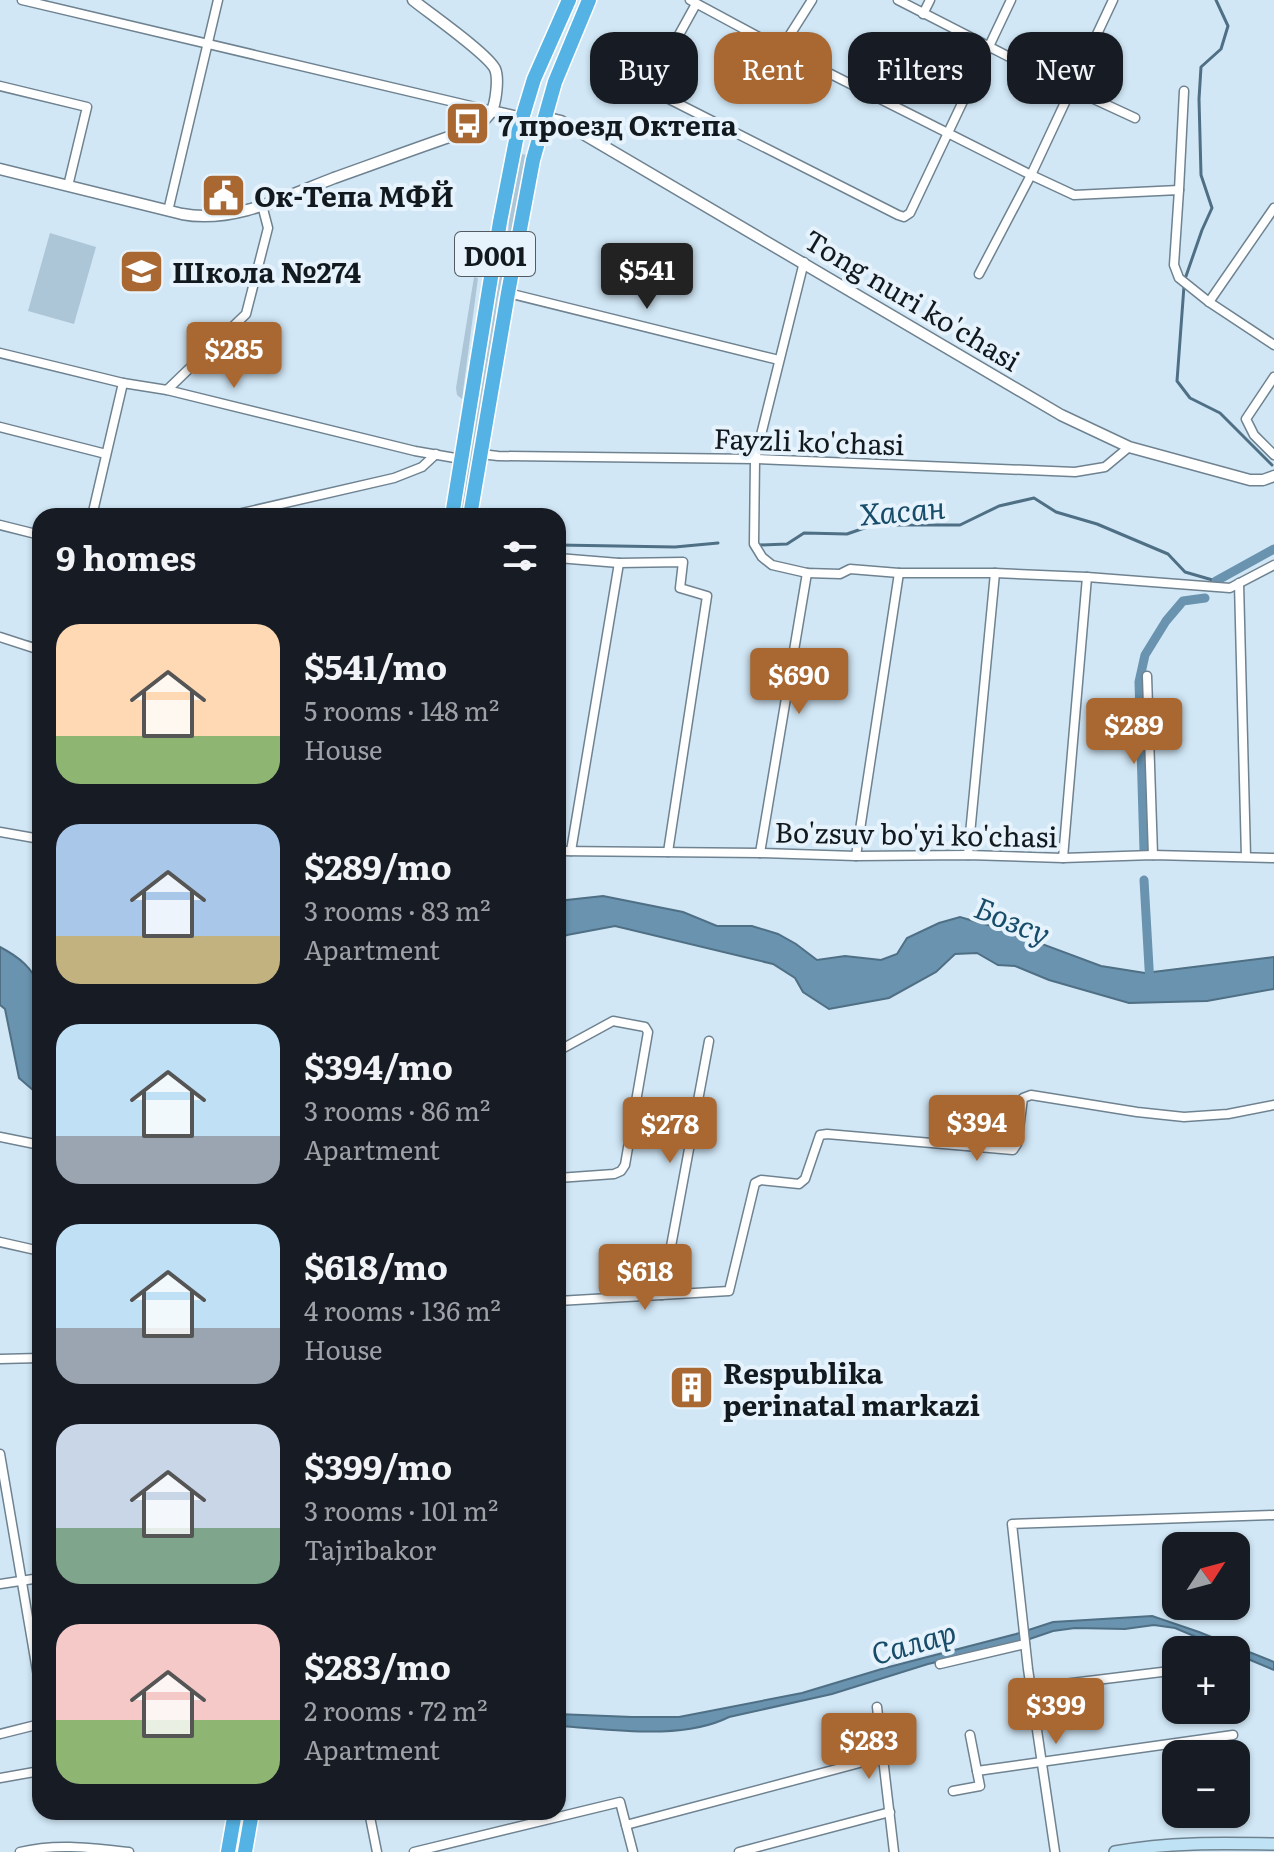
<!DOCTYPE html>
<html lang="en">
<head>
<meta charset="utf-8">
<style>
	body { margin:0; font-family:Literata,serif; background:#242831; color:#f1f3f6; height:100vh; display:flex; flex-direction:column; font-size:30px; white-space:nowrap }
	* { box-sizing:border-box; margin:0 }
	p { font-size:26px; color:#9ea1a6 }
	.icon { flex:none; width:44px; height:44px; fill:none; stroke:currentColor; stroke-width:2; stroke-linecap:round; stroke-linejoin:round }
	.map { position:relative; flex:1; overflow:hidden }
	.panel { position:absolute; left:32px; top:508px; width:534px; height:1312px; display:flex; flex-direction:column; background:#171b24; border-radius:24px; box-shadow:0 2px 6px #0004 }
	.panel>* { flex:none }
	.top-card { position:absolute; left:590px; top:32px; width:564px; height:72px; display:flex; gap:16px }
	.needle { width:52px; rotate:54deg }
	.fabs { position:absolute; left:1162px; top:1532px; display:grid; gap:16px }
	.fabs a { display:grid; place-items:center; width:88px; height:88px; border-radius:16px; background:#171b24; box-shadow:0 2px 6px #0004; font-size:40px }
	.price { position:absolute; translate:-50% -68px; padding:0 18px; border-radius:8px; background:#a96832; color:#fff; font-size:26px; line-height:52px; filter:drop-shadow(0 2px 4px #0008) }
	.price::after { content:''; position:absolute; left:50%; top:48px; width:24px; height:18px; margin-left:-12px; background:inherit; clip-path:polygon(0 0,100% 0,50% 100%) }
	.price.selected { background:#222; color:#fff }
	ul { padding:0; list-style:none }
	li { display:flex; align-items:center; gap:24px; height:200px; padding:0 24px }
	li span { display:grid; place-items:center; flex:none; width:224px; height:160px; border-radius:24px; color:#555 }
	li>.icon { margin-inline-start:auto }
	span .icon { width:96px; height:96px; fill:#fffc; stroke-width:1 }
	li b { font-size:34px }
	h2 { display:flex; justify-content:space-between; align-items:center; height:96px; padding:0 24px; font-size:34px }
	.pill { padding:0 28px; border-radius:24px; background:#171b24; box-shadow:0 2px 6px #0004; font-size:28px; line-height:72px }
	.pill.selected { background:#a96832; color:#fff }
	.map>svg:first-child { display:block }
</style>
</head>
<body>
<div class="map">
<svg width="1274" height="1852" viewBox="0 0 1274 1852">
	<rect width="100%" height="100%" fill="#d1e7f6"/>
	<!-- green -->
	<g fill="#acc6d8">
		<polygon points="521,154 527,155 497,303 489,371 463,516 458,516 505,242 508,239 509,217"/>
		<polygon points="50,233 96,247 74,324 28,311"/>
		<polygon points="474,277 478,278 462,399 457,395 456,388"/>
	</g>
	<!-- water -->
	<g fill="#6993af" stroke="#4f6f84" stroke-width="2">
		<polygon points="603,896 683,912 717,926 752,926 778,934 796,944 817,960 845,956 881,960 897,954 907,938 939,923 960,917 1002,929 1101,966 1145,973 1274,957 1274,989 1207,1001 1129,1003 1049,980 1015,966 998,965 977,953 955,954 936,972 889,998 829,1009 803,992 795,978 773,964 615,926 567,935 558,939 558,901"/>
		<path d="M0,947C19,957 33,968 40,988V1096L19,1078L5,1009L0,1005Z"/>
		<path d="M1152,1616L1199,1632L1274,1662V1670L1236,1654V1650H1227L1175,1628L1154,1625L1125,1629L1075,1628L1053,1631L1015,1644L928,1664L832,1694L729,1717C681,1741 611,1729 558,1726V1714L632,1717H679L802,1693L885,1668L1016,1634L1053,1622Z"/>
	</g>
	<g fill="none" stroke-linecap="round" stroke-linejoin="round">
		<!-- stream -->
		<g stroke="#4f6f84" stroke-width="3">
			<polyline points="1185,279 1202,230 1212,208 1201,175 1199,99 1201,67 1221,49 1228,26 1216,0"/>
			<polyline points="1184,286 1177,381 1190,398 1220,413 1272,465"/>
			<polyline points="558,545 675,547 718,543"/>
			<polyline points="760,545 787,544 804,533 847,534 873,525 960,525 999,506 1034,498 1056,512 1097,524 1168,554 1185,572 1216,581"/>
			<polyline points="28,642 40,645"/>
		</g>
		<!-- canal -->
		<g stroke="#6993af" stroke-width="9">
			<polyline points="1216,581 1274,549"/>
			<polyline points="1144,850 1139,682 1145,655 1166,621 1183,601 1205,598"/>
			<polyline points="1144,880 1150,985"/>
		</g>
		<defs>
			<g id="minor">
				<polyline points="22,0 492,111"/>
				<polyline points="690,0 781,49 1031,175 1074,195 1179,190 1174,265 1179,278 1209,302 1274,345"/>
				<polyline points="898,0 1070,88 1135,118"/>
				<polyline points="696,4 654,80 657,89 663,96 898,215 904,217 910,213 1011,0"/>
				<polyline points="923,14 930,0"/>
				<polyline points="781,49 812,0"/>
				<polyline points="0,86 87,107 68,186"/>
				<polyline points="1179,190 1184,91"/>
				<polyline points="168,211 218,0"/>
				<polyline points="804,262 755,459 754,544 762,557 772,565 807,573 840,574 850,569 899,573 995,573 1087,577 1230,588 1274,565"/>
				<polyline points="979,274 1031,175 1113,0"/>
				<polyline points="508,293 779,360"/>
				<polyline points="1209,302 1274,208"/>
				<polyline points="0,353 123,383 167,390 415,451 461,459"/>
				<polyline points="1274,377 1246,419 1254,435 1274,455"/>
				<polyline points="167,390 246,314 268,228 262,205"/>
				<polyline points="0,427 106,454"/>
				<polyline points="481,454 498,456 755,459 1075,472 1105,467 1129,447"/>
				<polyline points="92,516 123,383"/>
				<polyline points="229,516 394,478 422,467 436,454"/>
				<polyline points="0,525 40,535"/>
				<polyline points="558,558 619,563 683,562 680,588 707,596 668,852"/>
				<polyline points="1239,583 1246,857"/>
				<polyline points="0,637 40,650"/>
				<polyline points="1147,676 1153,855"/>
				<polyline points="0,832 40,839"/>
				<polyline points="558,851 760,853 856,856 968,855 1063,858 1153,855 1274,858"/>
				<polyline points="571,851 619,563"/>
				<polyline points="760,853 807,573"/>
				<polyline points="968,855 995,573"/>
				<polyline points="856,856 899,573"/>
				<polyline points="1063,858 1087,577"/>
				<polyline points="558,1051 613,1021 645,1027 648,1032 625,1165 621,1171 614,1174 558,1178"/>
				<polyline points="0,1137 40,1145"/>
				<polyline points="0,1242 40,1251"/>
				<polyline points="662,1295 709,1041"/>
				<polyline points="558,1301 729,1291 755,1183 761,1180 799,1184 805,1179 820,1135 827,1134 1013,1150 1017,1144 1023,1098 1031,1095 1137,1112 1184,1117 1228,1114 1274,1105"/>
				<polyline points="0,1359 40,1358"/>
				<polyline points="0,1454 40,1688"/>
				<polyline points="0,1584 40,1578"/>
				<polyline points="940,1664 1025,1644"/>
				<polyline points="1031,1688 1170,1671"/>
				<polyline points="877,1707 894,1852"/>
				<polyline points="0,1734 40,1724"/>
				<polyline points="970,1735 977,1771 1233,1735"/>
				<polyline points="0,1778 40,1771"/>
				<polyline points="953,1791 980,1786 977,1771"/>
				<polyline points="369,1812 377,1852"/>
				<polyline points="626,1825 882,1757"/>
				<path d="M20,1852C56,1843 92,1848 129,1852"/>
				<polyline points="414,1852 620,1802 633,1852"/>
				<polyline points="739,1852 890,1812"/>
				<polyline points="1055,1852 1028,1669 1012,1524 1274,1515"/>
			</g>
			<g id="tertiary">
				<polyline points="492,111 522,118"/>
				<polyline points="544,117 561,121 1061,415 1129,447 1250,480 1263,480 1274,476"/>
				<path d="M0,169L182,214C233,224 287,196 334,178C382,161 430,143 478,127C482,122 488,117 491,112C496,104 499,78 495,69C488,54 429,13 413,0"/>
			</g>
			<path id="secondary" d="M1115,1852C1168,1842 1220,1843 1274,1844"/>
			<g id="trunk">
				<polyline points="452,516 500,222 517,135 534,79 569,0"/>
				<polyline points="470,516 508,293 533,160 555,82 589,0"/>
				<polyline points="228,1852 235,1812"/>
				<polyline points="245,1852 252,1812"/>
			</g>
		</defs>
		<!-- minor casing -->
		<use href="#minor" stroke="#6f8290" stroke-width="11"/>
		<!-- tertiary casing -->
		<use href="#tertiary" stroke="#6f8290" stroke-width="13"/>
		<!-- secondary casing -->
		<use href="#secondary" stroke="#6f8290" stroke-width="14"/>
		<!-- trunk casing -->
		<use href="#trunk" stroke="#fff" stroke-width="17"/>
		<!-- minor -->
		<use href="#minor" stroke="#fff" stroke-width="8"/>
		<!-- tertiary -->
		<use href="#tertiary" stroke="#fff" stroke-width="10"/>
		<!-- secondary -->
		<use href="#secondary" stroke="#bfe2f5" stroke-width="11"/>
		<!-- trunk -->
		<use href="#trunk" stroke="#54b3e4" stroke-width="14"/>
	</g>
	<!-- icons -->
	<defs>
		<symbol id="bus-square" viewBox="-11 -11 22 22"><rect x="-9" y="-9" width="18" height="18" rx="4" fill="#a96832" stroke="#e6f3fc"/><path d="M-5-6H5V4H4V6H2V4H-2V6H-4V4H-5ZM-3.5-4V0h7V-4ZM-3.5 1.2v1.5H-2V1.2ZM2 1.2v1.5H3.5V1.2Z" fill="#fff"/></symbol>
		<symbol id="civic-square" viewBox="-11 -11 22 22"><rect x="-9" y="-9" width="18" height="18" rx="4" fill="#a96832" stroke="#e6f3fc"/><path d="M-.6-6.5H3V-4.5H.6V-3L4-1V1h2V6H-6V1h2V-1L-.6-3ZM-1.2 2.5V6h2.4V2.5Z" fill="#fff"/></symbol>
		<symbol id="school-square" viewBox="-11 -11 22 22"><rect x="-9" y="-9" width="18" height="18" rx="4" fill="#a96832" stroke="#e6f3fc"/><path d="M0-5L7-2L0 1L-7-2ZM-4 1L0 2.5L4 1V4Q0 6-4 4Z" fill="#fff"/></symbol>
		<symbol id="building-square" viewBox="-11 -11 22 22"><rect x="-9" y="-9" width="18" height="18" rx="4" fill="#a96832" stroke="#e6f3fc"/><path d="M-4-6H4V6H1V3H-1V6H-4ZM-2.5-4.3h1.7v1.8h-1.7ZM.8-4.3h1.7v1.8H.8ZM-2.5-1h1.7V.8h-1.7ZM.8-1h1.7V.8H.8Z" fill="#fff"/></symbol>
	</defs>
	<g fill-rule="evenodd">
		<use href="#bus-square" x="442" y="98" width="51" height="51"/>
		<use href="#civic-square" x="198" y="170" width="51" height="51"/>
		<use href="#school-square" x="116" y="246" width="51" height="51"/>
		<use href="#building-square" x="666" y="1362" width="51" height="51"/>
	</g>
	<g text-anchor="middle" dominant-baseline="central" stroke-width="8" stroke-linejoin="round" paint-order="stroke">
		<!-- shield labels -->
		<rect fill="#e6f3fc" stroke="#525b61" stroke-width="2" x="455" y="232" width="80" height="44" rx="6"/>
		<g font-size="26" font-weight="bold" fill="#121a1f">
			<text x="495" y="254">D001</text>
		</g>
		<!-- poi labels -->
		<g font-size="28" font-weight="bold" fill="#121a1f" stroke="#e6f3fc" text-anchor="start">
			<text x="498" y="124">7 проезд Октепа</text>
			<text x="254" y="195">Ок-Тепа МФЙ</text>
			<text x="172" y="271">Школа №274</text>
			<text x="723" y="1372">Respublika<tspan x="723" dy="32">perinatal markazi</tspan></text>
		</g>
		<!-- street labels -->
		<g font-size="28" fill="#121a1f" stroke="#e6f3fc">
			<text transform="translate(913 299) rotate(31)">Tong nuri ko'chasi</text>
			<text transform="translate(809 440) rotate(2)">Fayzli ko'chasi</text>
			<text transform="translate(916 833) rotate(1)">Bo'zsuv bo'yi ko'chasi</text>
		</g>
		<!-- water labels -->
		<g font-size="30" font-style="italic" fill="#174c6a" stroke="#e6f3fc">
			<text transform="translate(902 509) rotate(-5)">Хасан</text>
			<text transform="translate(1013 919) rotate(22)">Бозсу</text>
			<text transform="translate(913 1641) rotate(-16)">Салар</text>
		</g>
	</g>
</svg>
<div class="fabs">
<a><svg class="needle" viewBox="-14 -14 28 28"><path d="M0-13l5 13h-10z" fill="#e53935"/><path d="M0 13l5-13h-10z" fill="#9ea1a6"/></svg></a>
<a>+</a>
<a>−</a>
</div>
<b class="price selected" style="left:647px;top:311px">$541</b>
<b class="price" style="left:234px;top:390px">$285</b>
<b class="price" style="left:799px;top:716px">$690</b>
<b class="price" style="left:1134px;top:766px">$289</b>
<b class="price" style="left:977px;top:1163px">$394</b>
<b class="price" style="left:670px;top:1165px">$278</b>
<b class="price" style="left:645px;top:1312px">$618</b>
<b class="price" style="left:1056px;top:1746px">$399</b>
<b class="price" style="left:869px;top:1781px">$283</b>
<div class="top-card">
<a class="pill">Buy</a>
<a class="pill selected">Rent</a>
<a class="pill">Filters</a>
<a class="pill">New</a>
</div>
<section class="panel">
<h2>9 homes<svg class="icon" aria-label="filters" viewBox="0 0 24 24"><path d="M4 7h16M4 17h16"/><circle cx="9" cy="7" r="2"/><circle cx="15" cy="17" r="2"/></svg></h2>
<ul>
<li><span style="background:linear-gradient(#ffd9b3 70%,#8fb573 0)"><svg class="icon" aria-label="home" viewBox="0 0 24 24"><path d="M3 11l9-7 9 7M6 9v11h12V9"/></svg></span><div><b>$541/mo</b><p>5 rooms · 148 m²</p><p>House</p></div></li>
<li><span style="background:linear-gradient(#a9c7e8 70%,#c2b280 0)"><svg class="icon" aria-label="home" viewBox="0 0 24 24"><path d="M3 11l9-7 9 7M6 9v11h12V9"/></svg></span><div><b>$289/mo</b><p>3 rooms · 83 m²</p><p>Apartment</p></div></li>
<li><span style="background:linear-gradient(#bfe0f5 70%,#9aa5b1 0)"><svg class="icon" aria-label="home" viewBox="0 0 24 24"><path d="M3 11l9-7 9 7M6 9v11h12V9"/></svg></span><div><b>$394/mo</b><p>3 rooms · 86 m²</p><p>Apartment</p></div></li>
<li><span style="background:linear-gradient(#bfe0f5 65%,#9aa5b1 0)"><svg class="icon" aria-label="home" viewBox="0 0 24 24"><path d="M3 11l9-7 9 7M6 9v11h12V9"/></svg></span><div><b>$618/mo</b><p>4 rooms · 136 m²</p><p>House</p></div></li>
<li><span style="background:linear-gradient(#c9d6e8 65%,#7fa58c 0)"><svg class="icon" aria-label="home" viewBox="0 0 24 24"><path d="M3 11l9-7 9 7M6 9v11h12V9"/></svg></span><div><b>$399/mo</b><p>3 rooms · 101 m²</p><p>Tajribakor</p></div></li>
<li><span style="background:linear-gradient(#f6c9c9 60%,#8fb573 0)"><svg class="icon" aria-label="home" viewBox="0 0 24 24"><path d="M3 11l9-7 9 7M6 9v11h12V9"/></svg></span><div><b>$283/mo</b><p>2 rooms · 72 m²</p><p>Apartment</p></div></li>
</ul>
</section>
</div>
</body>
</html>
